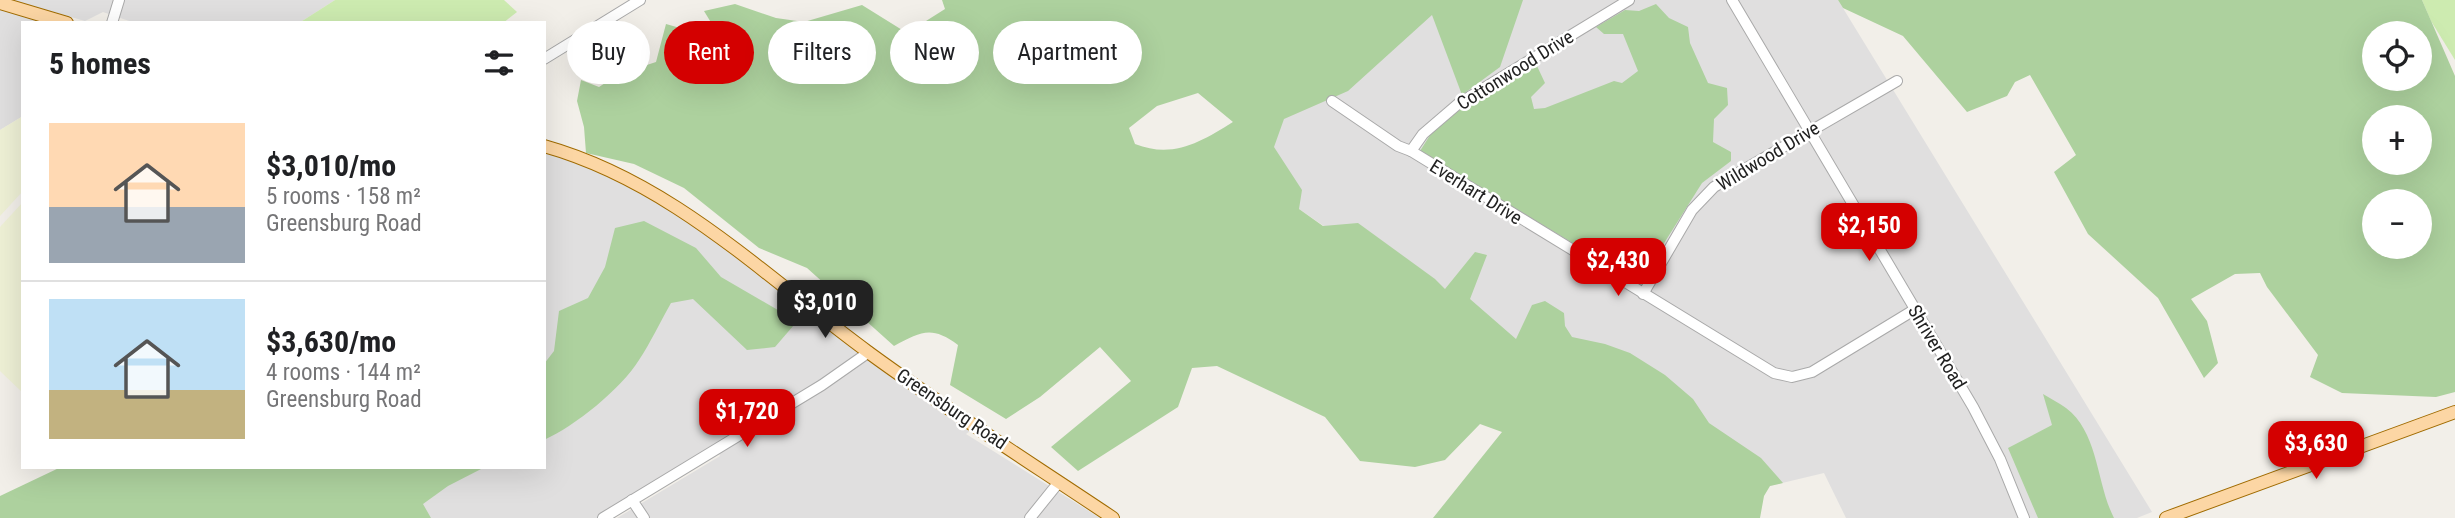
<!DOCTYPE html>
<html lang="en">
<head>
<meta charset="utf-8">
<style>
	body { margin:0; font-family:"Roboto Condensed",sans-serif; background:#f2f2f2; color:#202124; height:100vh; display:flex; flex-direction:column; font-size:26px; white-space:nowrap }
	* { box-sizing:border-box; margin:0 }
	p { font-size:23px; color:#757577 }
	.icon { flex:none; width:38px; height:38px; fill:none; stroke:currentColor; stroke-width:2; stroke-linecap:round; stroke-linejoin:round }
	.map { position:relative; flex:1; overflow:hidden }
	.details { position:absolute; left:21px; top:21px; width:525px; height:448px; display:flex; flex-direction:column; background:#fff; border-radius:0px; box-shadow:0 7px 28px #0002 }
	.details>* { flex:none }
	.top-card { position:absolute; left:567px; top:21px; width:665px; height:63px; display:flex; gap:14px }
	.controls { position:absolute; left:2362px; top:21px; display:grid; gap:14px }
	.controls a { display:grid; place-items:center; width:70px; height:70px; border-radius:50%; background:#fff; box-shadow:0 7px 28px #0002; font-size:35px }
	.price { position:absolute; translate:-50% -60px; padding:0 16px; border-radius:14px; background:#d40000; color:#fff; font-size:23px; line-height:46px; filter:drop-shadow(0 2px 4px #0008) }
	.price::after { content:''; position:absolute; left:50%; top:42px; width:21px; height:16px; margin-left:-10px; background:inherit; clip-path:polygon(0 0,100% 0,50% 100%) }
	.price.on { background:#222; color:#fff }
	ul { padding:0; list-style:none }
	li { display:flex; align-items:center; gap:21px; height:175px; padding:0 28px }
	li+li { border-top:2px solid #e0e0e0 }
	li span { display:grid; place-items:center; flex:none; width:196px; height:140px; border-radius:0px; color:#555 }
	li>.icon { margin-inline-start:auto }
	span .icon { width:84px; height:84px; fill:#fffc; stroke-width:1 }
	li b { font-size:30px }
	h2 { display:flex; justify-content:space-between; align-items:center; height:84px; padding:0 28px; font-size:30px }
	.pill { padding:0 24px; border-radius:32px; background:#fff; box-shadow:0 7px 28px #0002; font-size:24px; line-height:63px }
	.pill.on { background:#d40000; color:#fff }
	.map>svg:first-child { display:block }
</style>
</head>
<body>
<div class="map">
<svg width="2455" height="518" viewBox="0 0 2455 518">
	<rect width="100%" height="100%" fill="#f2efe9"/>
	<!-- residential -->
	<g fill="#e0dfdf">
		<polygon points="12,0 335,0 299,23 135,23 103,12 85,21"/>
		<polygon points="1428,0 1838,0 2152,512 2137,518 1846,518 1824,473 1770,486 1577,399 1201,142"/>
		<polygon points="0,3 67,23 23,23 23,116 0,130"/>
		<polygon points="544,146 641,185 977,426 966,434 1100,518 617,518 720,456 717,449 603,518 24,518 101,467 544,467"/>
	</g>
	<!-- farmland -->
	<g fill="#eef0d5">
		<polygon points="23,116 23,191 0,216 0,130"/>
		<polygon points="23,202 23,393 0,371 0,227"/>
	</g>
	<!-- grass -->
	<g fill="#cdebb0">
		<polygon points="335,0 504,0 517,12 503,23 299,23"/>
		<polygon points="2422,0 2455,0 2455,60 2431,21"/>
	</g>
	<!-- forest -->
	<g fill="#add19e" fill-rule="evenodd">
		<path d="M942,0H1523L1500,67L1462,95L1432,15L1348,91L1284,119L1274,147L1302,190L1299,209L1323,226L1358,223L1435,279L1445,289L1475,252L1487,255L1470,299L1516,339L1532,305L1545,301L1564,313L1565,326L1572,337L1605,344L1630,353L1665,375L1693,399L1709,423L1761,458L1783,483L1770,486L1764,496L1760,518H1433L1502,432L1480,424L1445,460L1415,467L1360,461L1325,417L1217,366L1192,368L1178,407L1078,471L1051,447L1131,381L1100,347L1040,397L1006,419L950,385L958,345C931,325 921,332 894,346L807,268L759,248L684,188L634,164L586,153L584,127L577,101L581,80L599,87L619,74L656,62L666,24L680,28L707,69L725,68L735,62L704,11L735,4L776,18L804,22L862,5L907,33L945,9ZM1198,93L1233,122C1201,142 1173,159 1135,144L1129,128L1157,106Z"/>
		<path d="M1838,0H2422L2455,76V392L2436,397L2342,393L2310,377L2318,355L2267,287L2260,273L2235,274L2191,299L2207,321L2218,363L2204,378L2158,298L2088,234L2054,172L2076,155L2030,75L2015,82L2007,96L1967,112L1903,36L1843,8ZM2375,33H2420V79H2375ZM2375,117H2420V163H2375ZM2375,201H2420V247H2375Z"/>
		<polygon points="1656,4 1669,18 1688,27 1690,43 1708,83 1727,88 1728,105 1714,119 1713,142 1731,152 1731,161 1702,183 1639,283 1420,151 1432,132 1458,111 1537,66 1545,83 1531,97 1534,109 1545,108 1614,81 1622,83 1638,71 1623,34 1604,34 1596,27 1625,10 1639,11"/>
		<path d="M644,221L696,248L721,277L783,313L794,325L775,347L747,350L693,299L671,303C660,322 651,342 639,360C621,389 575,426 544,440V364L554,351L559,311L588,298L605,267L615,228Z"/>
		<path d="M2043,394C2050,398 2059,403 2066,408C2099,433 2096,483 2114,518H2038L2008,448L2052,425Z"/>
		<polygon points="61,467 485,467 448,486 423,504 431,518 0,518 0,496"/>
	</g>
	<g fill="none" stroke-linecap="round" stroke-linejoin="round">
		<defs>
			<g id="minor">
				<polyline points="1732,0 1973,407 2000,459 2024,518"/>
				<polyline points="112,23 119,0"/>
				<polyline points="544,59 640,0"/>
				<polyline points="1332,101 1398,146 1411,151 1774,373 1792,377 1812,372 1914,310"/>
				<polyline points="1411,151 1423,134 1458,104 1629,0"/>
				<polyline points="1643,294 1692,210 1714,187 1897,81"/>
				<polyline points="632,500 644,518"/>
				<polyline points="603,518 822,385 869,352"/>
				<polyline points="1030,518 1059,482"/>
			</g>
			<g id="major">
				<polyline points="0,3 67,23"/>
				<path d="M544,146C672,182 763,275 868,352C947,410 1031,463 1113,518"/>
				<polyline points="2166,518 2455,412"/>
			</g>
		</defs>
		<!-- minor casing -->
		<use href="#minor" stroke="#a9a9a9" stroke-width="12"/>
		<!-- major casing -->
		<use href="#major" stroke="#a06b00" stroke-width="14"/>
		<!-- minor -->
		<use href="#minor" stroke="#fff" stroke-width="10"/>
		<!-- major -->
		<use href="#major" stroke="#fcd6a4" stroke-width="12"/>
	</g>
	<g text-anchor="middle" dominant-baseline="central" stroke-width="5" stroke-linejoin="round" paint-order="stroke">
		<!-- street labels -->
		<g font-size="19" fill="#222" stroke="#fff">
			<text transform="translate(1515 70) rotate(-32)">Cottonwood Drive</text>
			<text transform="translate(1768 156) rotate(-31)">Wildwood Drive</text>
			<text transform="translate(1476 192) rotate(32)">Everhart Drive</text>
			<text transform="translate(1937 347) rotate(59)">Shriver Road</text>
			<text transform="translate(952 409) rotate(34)">Greensburg Road</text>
		</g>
	</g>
</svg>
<div class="controls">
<a><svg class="icon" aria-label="locate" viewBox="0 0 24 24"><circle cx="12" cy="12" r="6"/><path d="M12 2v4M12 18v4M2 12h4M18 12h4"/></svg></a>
<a>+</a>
<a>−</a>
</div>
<b class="price" style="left:1869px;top:263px">$2,150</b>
<b class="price" style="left:1618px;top:298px">$2,430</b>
<b class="price on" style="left:825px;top:340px">$3,010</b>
<b class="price" style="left:747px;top:449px">$1,720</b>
<b class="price" style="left:2316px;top:481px">$3,630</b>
<div class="top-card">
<a class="pill">Buy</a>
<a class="pill on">Rent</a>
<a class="pill">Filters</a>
<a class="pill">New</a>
<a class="pill">Apartment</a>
</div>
<section class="details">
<h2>5 homes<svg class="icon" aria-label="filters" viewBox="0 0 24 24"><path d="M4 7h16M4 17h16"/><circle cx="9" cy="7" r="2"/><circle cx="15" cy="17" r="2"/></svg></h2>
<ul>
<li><span style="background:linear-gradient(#ffd9b3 60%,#9aa5b1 0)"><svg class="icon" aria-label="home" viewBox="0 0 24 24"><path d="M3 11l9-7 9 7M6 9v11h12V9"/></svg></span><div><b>$3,010/mo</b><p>5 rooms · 158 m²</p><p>Greensburg Road</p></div></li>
<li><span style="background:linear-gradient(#bfe0f5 65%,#c2b280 0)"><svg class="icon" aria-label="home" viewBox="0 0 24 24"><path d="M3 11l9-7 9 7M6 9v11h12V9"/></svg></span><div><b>$3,630/mo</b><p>4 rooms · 144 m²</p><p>Greensburg Road</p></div></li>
</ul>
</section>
</div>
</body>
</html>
